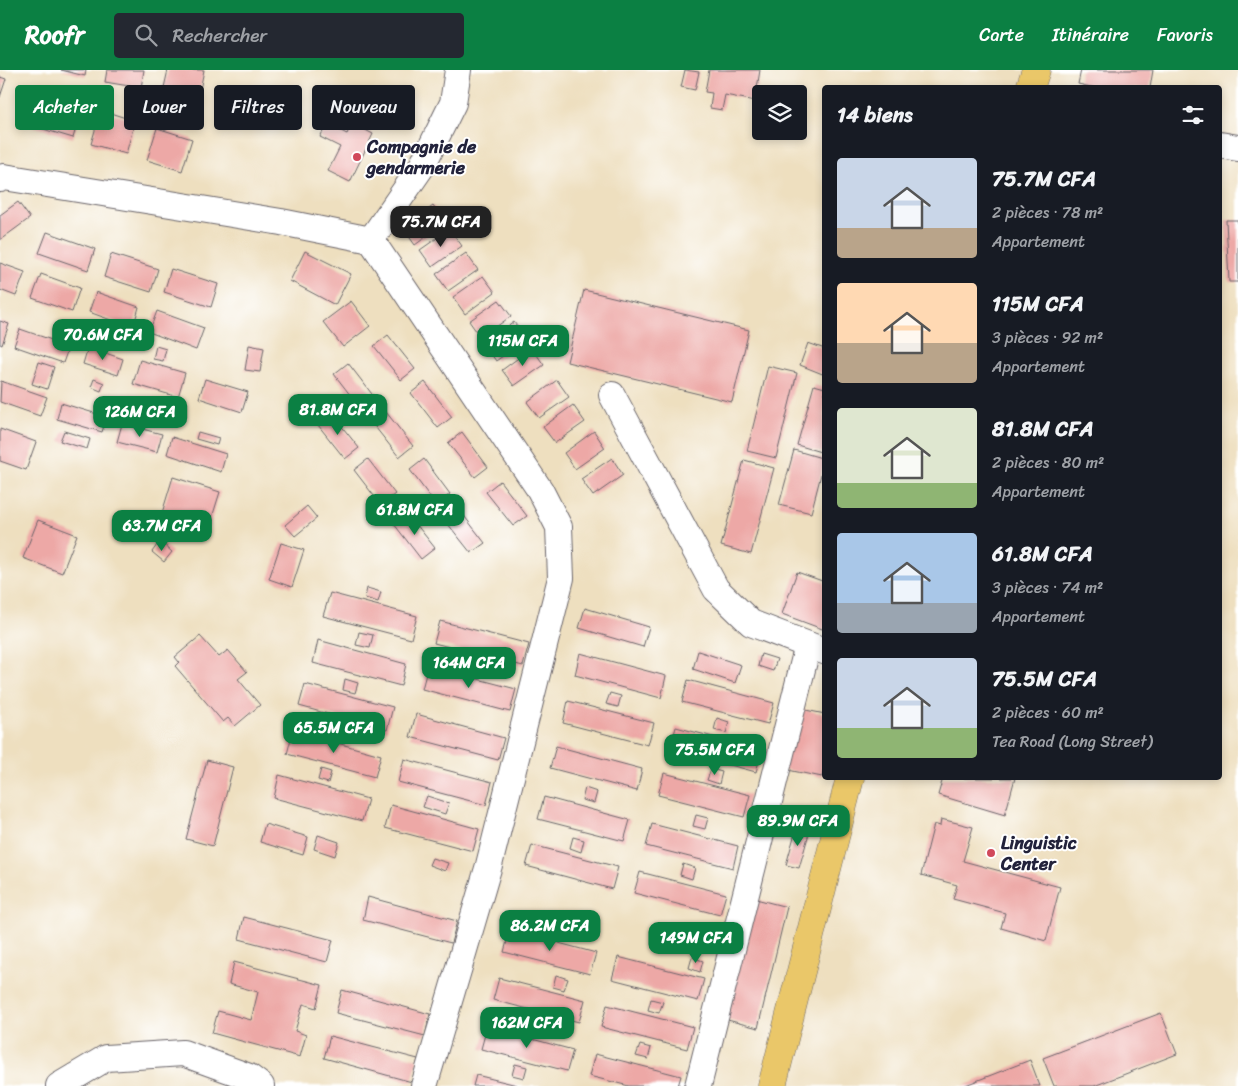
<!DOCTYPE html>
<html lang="fr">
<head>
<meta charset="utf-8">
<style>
	body { margin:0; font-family:Sriracha,sans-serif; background:#242831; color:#f1f3f6; height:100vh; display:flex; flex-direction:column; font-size:19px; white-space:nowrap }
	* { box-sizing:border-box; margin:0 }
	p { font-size:16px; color:#9ea1a6 }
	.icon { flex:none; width:28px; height:28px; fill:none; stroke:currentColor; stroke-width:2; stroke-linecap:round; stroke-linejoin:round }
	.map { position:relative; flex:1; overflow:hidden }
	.panel { position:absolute; left:822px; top:15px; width:400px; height:695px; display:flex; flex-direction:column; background:#171b24; border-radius:5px; box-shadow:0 2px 8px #0003 }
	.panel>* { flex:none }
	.banner { position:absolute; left:15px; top:15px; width:475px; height:45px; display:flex; gap:10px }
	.tools { position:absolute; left:752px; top:15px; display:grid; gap:10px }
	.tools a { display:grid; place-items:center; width:55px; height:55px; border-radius:5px; background:#171b24; box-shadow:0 2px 8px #0003; font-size:25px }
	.price { position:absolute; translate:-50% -42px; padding:0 11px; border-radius:10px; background:#0b8043; color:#fff; font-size:16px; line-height:32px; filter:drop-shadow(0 1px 2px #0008) }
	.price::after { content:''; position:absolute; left:50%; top:30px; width:15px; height:11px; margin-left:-8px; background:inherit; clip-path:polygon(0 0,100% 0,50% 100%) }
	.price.on { background:#222; color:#fff }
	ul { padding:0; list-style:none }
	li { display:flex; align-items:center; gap:15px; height:125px; padding:0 15px }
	li span { display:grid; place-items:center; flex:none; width:140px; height:100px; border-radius:5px; color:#555 }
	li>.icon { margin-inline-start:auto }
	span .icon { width:60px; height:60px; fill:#fffc; stroke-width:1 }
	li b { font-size:21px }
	h2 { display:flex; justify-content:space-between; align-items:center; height:60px; padding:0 15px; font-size:21px }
	.tag { padding:0 18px; border-radius:5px; background:#171b24; box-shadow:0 2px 8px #0003; font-size:18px; line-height:45px }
	.tag.on { background:#0b8043; color:#fff }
	header { display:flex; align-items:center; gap:30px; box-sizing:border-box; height:70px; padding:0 25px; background:#0b8043; color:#fff }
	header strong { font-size:24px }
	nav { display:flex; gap:28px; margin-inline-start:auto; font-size:18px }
	.search { width:350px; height:45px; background:#242831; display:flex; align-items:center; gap:12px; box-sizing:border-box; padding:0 18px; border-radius:5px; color:#9ea1a6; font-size:19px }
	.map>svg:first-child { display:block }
</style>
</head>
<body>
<header>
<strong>Roofr</strong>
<div class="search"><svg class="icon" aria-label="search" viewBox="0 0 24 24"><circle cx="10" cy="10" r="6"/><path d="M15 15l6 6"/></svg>Rechercher</div>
<nav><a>Carte</a><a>Itinéraire</a><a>Favoris</a></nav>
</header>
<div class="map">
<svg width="1238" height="1016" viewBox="0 0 1238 1016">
	<rect width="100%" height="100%" fill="#fff"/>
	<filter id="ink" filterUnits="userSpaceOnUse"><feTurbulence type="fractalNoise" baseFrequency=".02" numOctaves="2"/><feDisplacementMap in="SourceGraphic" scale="10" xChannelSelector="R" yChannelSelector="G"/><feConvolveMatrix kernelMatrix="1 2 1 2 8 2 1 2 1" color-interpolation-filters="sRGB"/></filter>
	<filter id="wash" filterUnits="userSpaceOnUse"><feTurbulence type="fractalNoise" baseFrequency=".0096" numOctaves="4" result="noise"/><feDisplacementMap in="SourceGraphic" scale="20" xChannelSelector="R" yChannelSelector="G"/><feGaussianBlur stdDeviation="1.12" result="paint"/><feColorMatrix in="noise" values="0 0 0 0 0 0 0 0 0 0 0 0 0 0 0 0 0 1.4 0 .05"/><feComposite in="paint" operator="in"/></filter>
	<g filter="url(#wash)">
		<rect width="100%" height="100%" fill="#eedfbf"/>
		<g id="blocks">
			<!-- building -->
			<g fill="#eda8a6">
				<polygon points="61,0 86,0 85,6"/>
				<polygon points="107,0 144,0 141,18 105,12"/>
				<polygon points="168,0 204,0 198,30 163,22"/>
				<polygon points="685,0 699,2 695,20 681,17"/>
				<polygon points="709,0 760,0 755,31 725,25 722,40 710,38 712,23 705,22"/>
				<polygon points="1081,0 1153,0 1150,18 1096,18 1078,14"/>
				<polygon points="0,7 6,9 0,27"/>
				<polygon points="43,22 83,34 73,68 33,56"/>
				<polygon points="101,40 135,51 126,84 91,74"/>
				<polygon points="352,53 373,64 350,112 328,101 340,77 320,67 327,54 347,64"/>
				<polygon points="157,58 192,69 182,101 147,90"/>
				<polygon points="18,132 30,148 0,170 0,145"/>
				<polygon points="433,136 445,153 415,175 403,158"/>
				<polygon points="1226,150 1238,150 1238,212 1229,212"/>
				<polygon points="450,159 462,176 432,197 420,180"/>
				<polygon points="47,162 95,179 88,200 39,183"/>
				<polygon points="305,181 351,204 335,235 290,211"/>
				<polygon points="466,183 478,200 448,221 436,204"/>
				<polygon points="111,184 158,199 151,222 104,207"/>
				<polygon points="0,193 25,202 16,226 0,220"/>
				<polygon points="171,199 218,214 211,237 164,222"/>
				<polygon points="41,204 80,218 72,242 32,228"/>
				<polygon points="483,206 495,222 465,244 453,227"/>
				<polygon points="584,220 749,260 732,332 567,292"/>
				<polygon points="96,222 139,237 133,258 89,242"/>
				<polygon points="499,230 511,246 481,268 469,251"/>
				<polygon points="351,231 370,256 343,277 323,252"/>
				<polygon points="157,241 204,258 196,280 149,262"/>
				<polygon points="0,251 9,254 2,275 0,274"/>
				<polygon points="514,252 526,269 496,291 484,274"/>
				<polygon points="20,259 69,276 63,293 14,276"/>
				<polygon points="388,265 415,299 401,310 374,276"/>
				<polygon points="808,273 825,279 825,305 800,295"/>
				<polygon points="249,275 264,278 260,302 245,300"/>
				<polygon points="156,276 166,279 163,291 153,289"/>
				<polygon points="88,277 123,289 118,305 83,294"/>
				<polygon points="532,278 544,295 514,316 502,300"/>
				<polygon points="140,290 185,303 178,327 133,314"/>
				<polygon points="39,292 54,297 47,319 32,314"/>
				<polygon points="348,293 375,328 361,339 334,304"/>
				<polygon points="768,296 797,303 776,388 747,381"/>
				<polygon points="94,309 104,313 101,321 91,317"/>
				<polygon points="205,309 248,322 242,342 199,328"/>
				<polygon points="557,310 569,327 539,348 527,332"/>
				<polygon points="1,311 47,327 40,346 0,332"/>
				<polygon points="425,312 452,347 438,358 411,323"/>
				<polygon points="814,315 825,318 824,383 797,375"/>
				<polygon points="61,333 107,347 102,362 57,349"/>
				<polygon points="573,335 585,352 555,373 543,357"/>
				<polygon points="386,342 413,376 399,387 372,353"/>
				<polygon points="332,344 359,378 345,389 318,355"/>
				<polygon points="122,354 162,364 157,382 117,372"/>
				<polygon points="0,359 36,372 26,400 0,391"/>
				<polygon points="64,361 90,369 87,379 60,371"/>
				<polygon points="594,361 605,378 575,399 564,383"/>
				<polygon points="198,362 219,368 217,375 196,369"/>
				<polygon points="462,362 488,397 475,407 448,373"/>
				<polygon points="172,367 226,384 221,402 167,384"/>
				<polygon points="794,380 825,389 811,443 779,435"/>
				<polygon points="612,388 623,405 593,426 581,409"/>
				<polygon points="368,389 395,424 381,435 354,400"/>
				<polygon points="424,389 450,424 436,435 410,400"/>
				<polygon points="744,390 774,398 751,484 721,476"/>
				<polygon points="173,407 220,422 209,457 162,443"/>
				<polygon points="500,411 527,446 513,456 486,422"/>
				<polygon points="307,436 317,448 295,466 285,455"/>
				<polygon points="458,438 485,473 471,483 444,449"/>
				<polygon points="408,444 435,478 421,489 394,454"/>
				<polygon points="38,450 77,465 62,503 23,488"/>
				<polygon points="160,471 172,482 164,492 152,482"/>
				<polygon points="281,473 304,480 292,517 269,509"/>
				<polygon points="797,502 825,512 825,560 782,544"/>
				<polygon points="367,518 381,522 378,532 365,528"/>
				<polygon points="330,523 417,546 411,569 323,546"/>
				<polygon points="585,538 649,557 643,577 579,558"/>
				<polygon points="440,551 529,574 523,596 434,573"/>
				<polygon points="359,562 373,565 370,578 356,575"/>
				<polygon points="200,566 219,587 228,580 247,602 238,609 260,635 235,656 228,648 223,652 175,596 179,592 175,587"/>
				<polygon points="318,570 406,594 401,616 313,593"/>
				<polygon points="698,581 741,595 735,613 693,599"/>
				<polygon points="580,583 666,606 661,628 575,605"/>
				<polygon points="761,584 777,589 773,601 758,596"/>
				<polygon points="428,596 516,619 510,642 422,619"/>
				<polygon points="345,609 358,613 355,623 343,620"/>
				<polygon points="688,610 774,633 768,654 682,632"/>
				<polygon points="305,614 393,637 387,660 299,636"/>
				<polygon points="610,623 621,626 618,637 606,634"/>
				<polygon points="568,631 654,653 648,675 563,653"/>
				<polygon points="796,638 825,644 825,693 822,707 783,699"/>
				<polygon points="416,644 504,668 498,690 410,667"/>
				<polygon points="717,648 729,652 726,663 714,660"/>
				<polygon points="322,652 345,657 341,671 319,665"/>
				<polygon points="676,657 762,680 756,702 670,679"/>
				<polygon points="293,661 381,685 375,707 287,684"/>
				<polygon points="556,676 642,699 637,721 550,698"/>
				<polygon points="404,689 492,712 486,735 398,712"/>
				<polygon points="207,690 233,697 213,776 186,769"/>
				<polygon points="321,699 331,702 328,713 318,710"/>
				<polygon points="711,699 722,702 719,714 707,710"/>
				<polygon points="664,703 750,725 744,747 658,725"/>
				<polygon points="279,705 368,729 362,751 274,728"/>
				<polygon points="943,708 1015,708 1005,745 938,725"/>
				<polygon points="585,718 597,722 594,733 582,730"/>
				<polygon points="427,726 449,733 445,744 423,737"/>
				<polygon points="544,727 630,750 624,771 538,749"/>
				<polygon points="391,735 479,759 473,781 385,758"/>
				<polygon points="696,745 708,748 705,759 693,756"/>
				<polygon points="941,749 973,757 963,791 1060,817 1046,871 1001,858 1005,843 953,829 957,815 921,805 934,754 940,756"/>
				<polygon points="265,754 308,767 303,785 260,772"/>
				<polygon points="652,754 738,776 733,798 646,776"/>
				<polygon points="797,756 810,760 799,798 786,795"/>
				<polygon points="318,765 339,772 335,786 314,779"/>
				<polygon points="573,767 584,770 581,782 570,778"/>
				<polygon points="532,775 618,797 612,819 526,796"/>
				<polygon points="432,788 448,793 445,801 429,795"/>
				<polygon points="683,794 695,798 692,809 680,805"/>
				<polygon points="640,802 726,824 720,845 634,823"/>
				<polygon points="368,827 457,851 451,873 363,850"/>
				<polygon points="748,827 787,837 758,958 720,948"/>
				<polygon points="244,847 333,870 327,892 239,869"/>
				<polygon points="510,860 596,883 590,904 504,882"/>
				<polygon points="618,887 704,909 698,931 612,909"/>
				<polygon points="692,887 703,891 700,902 689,898"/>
				<polygon points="234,892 322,915 316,938 303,934 295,961 306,965 300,987 212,963 218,941 251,950 258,922 229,914"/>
				<polygon points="556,905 568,909 564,920 553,917"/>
				<polygon points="499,908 585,930 579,952 493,930"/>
				<polygon points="342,920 430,944 425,966 336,943"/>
				<polygon points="651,929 663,932 659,943 648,940"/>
				<polygon points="607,935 693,957 687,979 601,957"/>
				<polygon points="1161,943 1177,984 1094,1016 1054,1016 1043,988"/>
				<polygon points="528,946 539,950 536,961 525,957"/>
				<polygon points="487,957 573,980 567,1001 481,979"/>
				<polygon points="330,966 418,989 412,1012 324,988"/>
				<polygon points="640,975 651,978 648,989 636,986"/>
				<polygon points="595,984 681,1006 678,1016 629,1016 589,1006"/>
				<polygon points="1030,990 1040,1016 963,1016"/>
				<polygon points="515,994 527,997 524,1008 512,1005"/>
				<polygon points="476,1005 517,1015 517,1016 473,1016"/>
			</g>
		</g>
	</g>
	<g filter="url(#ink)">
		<use href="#blocks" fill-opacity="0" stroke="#696469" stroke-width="1"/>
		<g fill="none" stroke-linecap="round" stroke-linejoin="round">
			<defs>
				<g id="street">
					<polyline points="1220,75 1238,78"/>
					<polyline points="0,109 4,107 281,152 371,170 422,96 453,33 458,0"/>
					<polyline points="371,170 540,420 559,457 561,508 489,795 424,1016"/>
					<polyline points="612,325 716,519 751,553 824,581"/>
					<polyline points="59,1016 106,988 183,983 249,1007 261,1016"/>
					<polyline points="698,1016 808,575"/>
				</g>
				<g id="primary">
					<polyline points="1030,18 1036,0"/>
					<polyline points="772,1016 850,708"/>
				</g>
			</defs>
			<!-- street casing -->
			<use href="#street" stroke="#696469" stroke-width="28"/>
			<!-- primary casing -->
			<use href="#primary" stroke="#696469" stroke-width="29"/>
			<!-- street -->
			<use href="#street" stroke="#fff" stroke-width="26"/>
			<!-- primary -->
			<use href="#primary" stroke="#eac769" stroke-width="28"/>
		</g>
	</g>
	<!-- markers -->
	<g fill="#d1495b" stroke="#fff" stroke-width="2">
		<circle cx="357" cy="87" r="5"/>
		<circle cx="991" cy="783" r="5"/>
	</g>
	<g text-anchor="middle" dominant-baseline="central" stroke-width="4" stroke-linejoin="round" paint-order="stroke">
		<!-- poi labels -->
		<g font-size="18" font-weight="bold" fill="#22223b" stroke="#fff" text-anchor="start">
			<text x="367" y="77">Compagnie de<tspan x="367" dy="21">gendarmerie</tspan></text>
			<text x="1001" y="773">Linguistic<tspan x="1001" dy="21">Center</tspan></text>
		</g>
	</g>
</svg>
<div class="tools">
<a><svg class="icon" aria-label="layers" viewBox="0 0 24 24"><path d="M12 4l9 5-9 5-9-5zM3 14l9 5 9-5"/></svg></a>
</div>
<b class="price on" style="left:441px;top:178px">75.7M CFA</b>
<b class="price" style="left:103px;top:291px">70.6M CFA</b>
<b class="price" style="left:523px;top:297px">115M CFA</b>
<b class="price" style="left:338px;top:366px">81.8M CFA</b>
<b class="price" style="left:140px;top:368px">126M CFA</b>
<b class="price" style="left:415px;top:466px">61.8M CFA</b>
<b class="price" style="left:162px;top:482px">63.7M CFA</b>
<b class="price" style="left:469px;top:619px">164M CFA</b>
<b class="price" style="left:334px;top:684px">65.5M CFA</b>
<b class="price" style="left:715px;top:706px">75.5M CFA</b>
<b class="price" style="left:798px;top:777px">89.9M CFA</b>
<b class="price" style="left:550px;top:882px">86.2M CFA</b>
<b class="price" style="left:696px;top:894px">149M CFA</b>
<b class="price" style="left:527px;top:979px">162M CFA</b>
<div class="banner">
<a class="tag on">Acheter</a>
<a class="tag">Louer</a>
<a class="tag">Filtres</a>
<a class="tag">Nouveau</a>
</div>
<section class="panel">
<h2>14 biens<svg class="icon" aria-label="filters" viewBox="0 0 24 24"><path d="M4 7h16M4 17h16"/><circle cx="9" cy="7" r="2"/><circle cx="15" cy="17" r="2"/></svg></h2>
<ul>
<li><span style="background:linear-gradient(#c9d6e8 70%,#b9a48a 0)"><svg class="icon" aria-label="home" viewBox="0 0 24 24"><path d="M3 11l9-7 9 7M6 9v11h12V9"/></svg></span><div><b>75.7M CFA</b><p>2 pièces · 78 m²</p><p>Appartement</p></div></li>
<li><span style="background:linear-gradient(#ffd9b3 60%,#b9a48a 0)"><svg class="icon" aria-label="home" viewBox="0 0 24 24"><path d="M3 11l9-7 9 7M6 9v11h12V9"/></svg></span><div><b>115M CFA</b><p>3 pièces · 92 m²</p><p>Appartement</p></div></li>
<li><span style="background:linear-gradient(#dfe7d0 75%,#8fb573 0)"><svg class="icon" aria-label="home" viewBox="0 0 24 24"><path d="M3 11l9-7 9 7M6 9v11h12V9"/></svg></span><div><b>81.8M CFA</b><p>2 pièces · 80 m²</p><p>Appartement</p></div></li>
<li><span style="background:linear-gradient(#a9c7e8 70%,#9aa5b1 0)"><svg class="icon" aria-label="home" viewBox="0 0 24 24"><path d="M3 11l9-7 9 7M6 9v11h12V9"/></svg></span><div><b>61.8M CFA</b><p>3 pièces · 74 m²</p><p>Appartement</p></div></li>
<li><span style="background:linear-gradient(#c9d6e8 70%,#8fb573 0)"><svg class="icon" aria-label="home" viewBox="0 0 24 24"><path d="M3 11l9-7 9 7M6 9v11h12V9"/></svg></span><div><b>75.5M CFA</b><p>2 pièces · 60 m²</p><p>Tea Road (Long Street)</p></div></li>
</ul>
</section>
</div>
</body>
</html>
